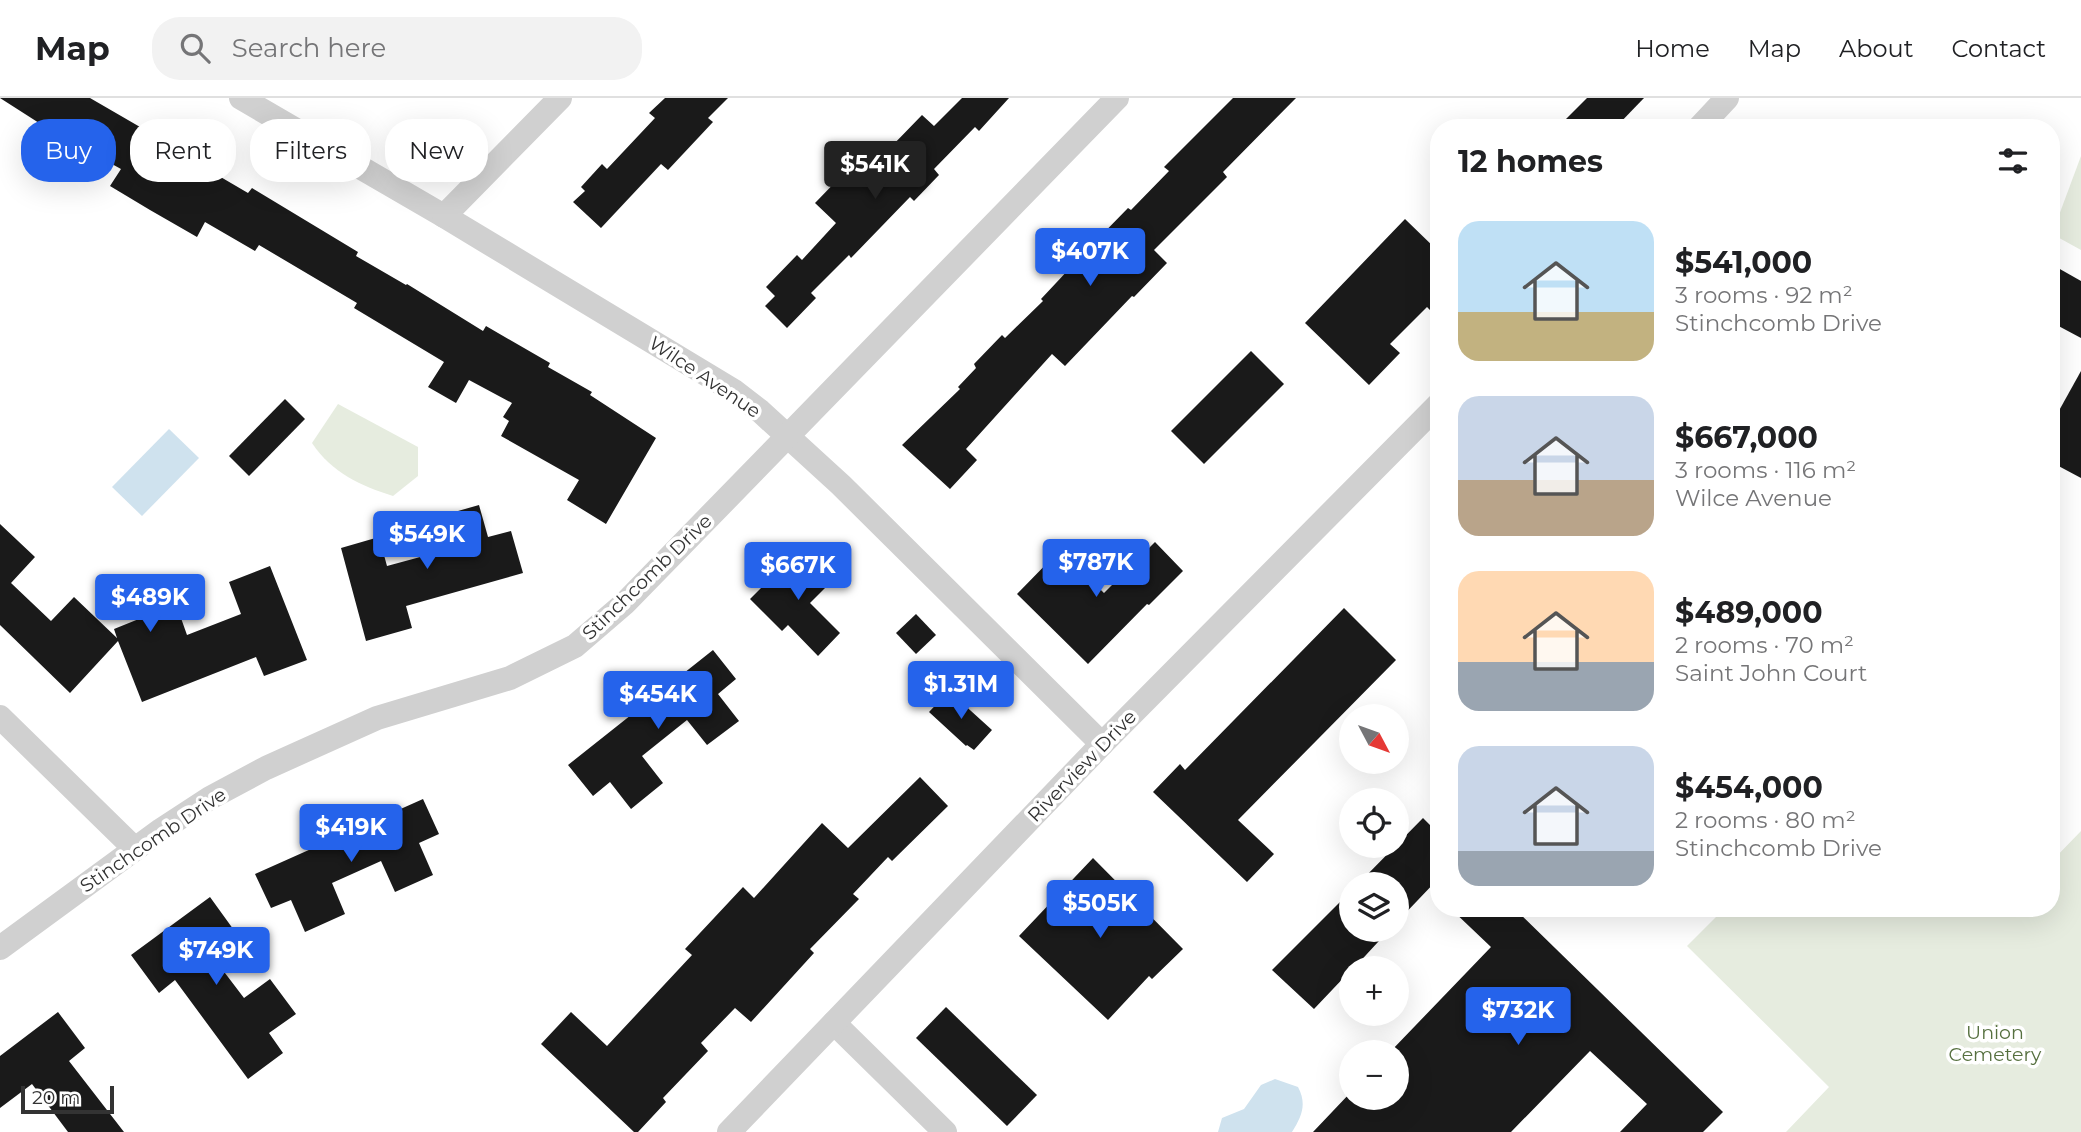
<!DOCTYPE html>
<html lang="en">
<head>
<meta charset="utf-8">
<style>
	body { margin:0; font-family:Montserrat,sans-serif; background:#f2f2f2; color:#202124; height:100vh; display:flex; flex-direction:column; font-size:26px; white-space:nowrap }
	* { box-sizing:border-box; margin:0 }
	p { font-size:23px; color:#757577 }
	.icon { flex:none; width:38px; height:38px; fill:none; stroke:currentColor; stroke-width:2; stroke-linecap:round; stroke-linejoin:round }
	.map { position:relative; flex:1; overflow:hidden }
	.side { position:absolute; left:1430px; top:21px; width:630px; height:798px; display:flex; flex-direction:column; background:#fff; border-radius:28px; box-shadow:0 7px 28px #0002 }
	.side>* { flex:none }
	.guide { position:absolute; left:21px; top:21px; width:665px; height:63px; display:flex; gap:14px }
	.needle { width:46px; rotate:131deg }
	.tools { position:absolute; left:1339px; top:606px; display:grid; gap:14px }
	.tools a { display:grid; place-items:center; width:70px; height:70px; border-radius:50%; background:#fff; box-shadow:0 7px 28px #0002; font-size:35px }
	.scale { position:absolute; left:21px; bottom:18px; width:93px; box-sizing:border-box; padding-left:7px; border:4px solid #333; border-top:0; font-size:19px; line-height:24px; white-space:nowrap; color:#333; -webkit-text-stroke:5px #fff; paint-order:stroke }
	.price { position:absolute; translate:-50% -60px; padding:0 16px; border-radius:7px; background:#2563eb; color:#fff; font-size:23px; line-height:46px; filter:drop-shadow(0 2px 4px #0008) }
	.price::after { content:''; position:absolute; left:50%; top:42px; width:21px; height:16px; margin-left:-10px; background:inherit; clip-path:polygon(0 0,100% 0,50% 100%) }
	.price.current { background:#222; color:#fff }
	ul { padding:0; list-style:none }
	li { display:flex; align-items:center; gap:21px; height:175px; padding:0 28px }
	li span { display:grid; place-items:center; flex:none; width:196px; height:140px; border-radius:21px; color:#555 }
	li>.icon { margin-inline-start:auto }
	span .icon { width:84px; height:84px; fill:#fffc; stroke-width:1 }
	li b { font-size:30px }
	h2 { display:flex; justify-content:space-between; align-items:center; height:84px; padding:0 28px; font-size:30px }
	.tag { padding:0 24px; border-radius:28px; background:#fff; box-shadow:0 7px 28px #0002; font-size:24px; line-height:63px }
	.tag.current { background:#2563eb; color:#fff }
	header { display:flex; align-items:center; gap:42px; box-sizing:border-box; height:98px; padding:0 35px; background:#fff; border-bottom:2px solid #e0e0e0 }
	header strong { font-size:33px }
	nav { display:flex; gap:38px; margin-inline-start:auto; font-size:24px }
	.search { width:490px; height:63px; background:#f2f2f2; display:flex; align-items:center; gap:18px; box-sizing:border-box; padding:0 24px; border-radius:28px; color:#757577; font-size:26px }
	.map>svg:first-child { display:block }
</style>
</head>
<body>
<header>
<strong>Map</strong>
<div class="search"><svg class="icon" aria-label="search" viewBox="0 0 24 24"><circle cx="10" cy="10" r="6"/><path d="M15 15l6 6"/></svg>Search here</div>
<nav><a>Home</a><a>Map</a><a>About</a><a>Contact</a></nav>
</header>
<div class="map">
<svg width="2081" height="1034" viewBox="0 0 2081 1034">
	<rect width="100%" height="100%" fill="#fff"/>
	<!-- green -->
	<g fill="#e6ecdf">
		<polygon points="2081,58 2081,152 2052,136"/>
		<path d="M338,306L418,349V378L393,398C361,388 332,375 312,345Z"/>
		<polygon points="2081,733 2081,1034 1786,1034 1829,989 1687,848 1725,810 2051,810 2051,764"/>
	</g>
	<!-- water -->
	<g fill="#cfe2ee">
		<polygon points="169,331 199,360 142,418 112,389"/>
		<path d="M1275,981L1298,989C1307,1006 1302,1018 1292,1034H1218L1222,1020L1244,1011L1261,987Z"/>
	</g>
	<!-- building -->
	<g fill="#1a1a1a">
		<polygon points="0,0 90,0 197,62 195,64 248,95 252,90 358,154 356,158 406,187 407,186 483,233 486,228 550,265 548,269 592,294 590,297 656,340 606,426 567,402 579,382 501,338 509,323 503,319 512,305 469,282 456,305 428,289 444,264 354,210 357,205 259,147 255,153 205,124 197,139 150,112 110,88 121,71 50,32"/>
		<polygon points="665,0 728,0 708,20 713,24 668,72 661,66 601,130 573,104 585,93 581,89 602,66 607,71 655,20 649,15"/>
		<polygon points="962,0 1009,0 979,33 975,29 934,71 939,77 914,103 910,99 851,160 849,157 811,195 816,200 787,230 765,208 775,198 766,189 797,157 802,162 836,125 815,105 846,73 857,84 922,17 934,28"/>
		<polygon points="1233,0 1296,0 1223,74 1227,79 1154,152 1167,165 1134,199 1132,198 1065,268 1052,256 966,351 977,362 950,391 902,347 960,291 958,289 976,270 974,266 1002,237 1005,240 1043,203 1041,201 1085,154 1128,110 1131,112 1169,73 1164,69"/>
		<polygon points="1587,0 1644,0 1615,30 1557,30"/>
		<polygon points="1405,121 1438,153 1438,220 1427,209 1390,246 1400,255 1369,287 1305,225"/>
		<polygon points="2051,166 2081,183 2081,240 2051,224"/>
		<polygon points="1251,253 1284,286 1204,366 1171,333"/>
		<polygon points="2081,273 2081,380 2051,364 2051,327"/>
		<polygon points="285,301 305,321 249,378 229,358"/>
		<polygon points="479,407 488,439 511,433 523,475 406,508 412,530 366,543 341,450 379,439 387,468 446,452 437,419"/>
		<polygon points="0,426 35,459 11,485 51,523 74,499 117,540 114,531 176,506 187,537 241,516 229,484 270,468 307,562 264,578 256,559 142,604 118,543 70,595 0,527"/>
		<polygon points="1155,444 1183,473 1149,507 1147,506 1088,566 1017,496 1060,452 1104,495"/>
		<polygon points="800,451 832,483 810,505 840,535 818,558 788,527 782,533 750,501"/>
		<polygon points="1344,510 1396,562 1238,722 1274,756 1247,784 1153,694 1180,666 1185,672"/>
		<polygon points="916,516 936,537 916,556 896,535"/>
		<polygon points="713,552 736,581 718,596 739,623 707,647 687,622 642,658 663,685 631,711 610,684 593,698 568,667"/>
		<polygon points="949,593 992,632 974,652 967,647 966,648 929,614"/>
		<polygon points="920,679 948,708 892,763 888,759 853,796 859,801 810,851 814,855 751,924 735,910 701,945 708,953 663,1000 666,1004 638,1034 634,1034 541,946 571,914 607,948 692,857 685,851 743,789 754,800 822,725 848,750"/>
		<polygon points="423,701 439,736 419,745 433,777 395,794 381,763 332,785 345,816 305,834 291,802 271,810 255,776"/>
		<polygon points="1423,720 1438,735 1438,781 1396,825 1396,786 1358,786"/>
		<polygon points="1093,760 1183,851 1152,881 1149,878 1108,922 1019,838"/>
		<polygon points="1351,793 1351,831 1390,831 1354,870 1351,870 1351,872 1314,911 1272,872"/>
		<polygon points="210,799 236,835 209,854 244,900 270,881 296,916 269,935 283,955 248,981 175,882 159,895 131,857"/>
		<polygon points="1450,810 1514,810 1723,1014 1703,1034 1620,1034 1647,1006 1590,953 1511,1034 1313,1034 1351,994 1351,999 1396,999 1396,954 1390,954 1491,849"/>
		<polygon points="946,909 1037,997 1007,1028 916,940"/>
		<polygon points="58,914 85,950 69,963 124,1034 68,1034 32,986 0,1010 0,958"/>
	</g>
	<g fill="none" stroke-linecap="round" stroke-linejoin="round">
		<!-- minor -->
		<g stroke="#d0d0d0" stroke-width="24">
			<polyline points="241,0 444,118 734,293 760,313 841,387 1102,646"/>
			<polyline points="1699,30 1727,0"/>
			<polyline points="444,118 560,0"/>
			<polyline points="0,619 135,751"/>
			<polyline points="0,850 161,732 210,700 266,670 377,620 510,580 575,548 625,505 1117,0"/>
			<polyline points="834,925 945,1034"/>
			<polyline points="729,1034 1102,646 1438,307"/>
		</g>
	</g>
	<g text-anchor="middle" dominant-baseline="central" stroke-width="7" stroke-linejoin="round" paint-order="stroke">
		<!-- street labels -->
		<g font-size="19" fill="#333" stroke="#fff">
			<text transform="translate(705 279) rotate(34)">Wilce Avenue</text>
			<text transform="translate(647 479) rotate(-44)">Stinchcomb Drive</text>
			<text transform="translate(1082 668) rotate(-46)">Riverview Drive</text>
			<text transform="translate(153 742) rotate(-34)">Stinchcomb Drive</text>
		</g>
		<!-- park labels -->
		<g font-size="19" fill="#56703f" stroke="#fff">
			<text x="1995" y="934">Union<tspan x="1995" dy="22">Cemetery</tspan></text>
		</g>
	</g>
</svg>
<div class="tools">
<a><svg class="needle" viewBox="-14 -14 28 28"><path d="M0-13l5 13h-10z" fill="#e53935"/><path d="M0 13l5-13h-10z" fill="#757577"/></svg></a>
<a><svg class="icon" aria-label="locate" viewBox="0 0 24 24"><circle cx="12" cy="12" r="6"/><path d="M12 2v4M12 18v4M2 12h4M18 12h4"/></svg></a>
<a><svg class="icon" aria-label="layers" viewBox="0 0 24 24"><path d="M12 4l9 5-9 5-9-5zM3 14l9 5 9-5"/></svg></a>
<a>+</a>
<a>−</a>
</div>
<div class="scale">20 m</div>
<b class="price current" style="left:875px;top:103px">$541K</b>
<b class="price" style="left:1090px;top:190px">$407K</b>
<b class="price" style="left:427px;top:473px">$549K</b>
<b class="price" style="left:1096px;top:501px">$787K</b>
<b class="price" style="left:798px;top:504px">$667K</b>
<b class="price" style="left:150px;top:536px">$489K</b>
<b class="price" style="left:961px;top:623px">$1.31M</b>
<b class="price" style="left:658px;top:633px">$454K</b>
<b class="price" style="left:351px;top:766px">$419K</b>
<b class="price" style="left:1100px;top:842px">$505K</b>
<b class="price" style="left:216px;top:889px">$749K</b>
<b class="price" style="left:1518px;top:949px">$732K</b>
<div class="guide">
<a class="tag current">Buy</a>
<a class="tag">Rent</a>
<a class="tag">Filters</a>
<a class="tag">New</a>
</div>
<section class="side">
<h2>12 homes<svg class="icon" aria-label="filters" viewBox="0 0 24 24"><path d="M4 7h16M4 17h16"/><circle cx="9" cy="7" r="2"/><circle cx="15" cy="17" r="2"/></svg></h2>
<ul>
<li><span style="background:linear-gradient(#bfe0f5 65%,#c2b280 0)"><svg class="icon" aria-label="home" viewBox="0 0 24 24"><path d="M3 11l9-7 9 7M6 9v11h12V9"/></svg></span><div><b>$541,000</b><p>3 rooms · 92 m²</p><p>Stinchcomb Drive</p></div></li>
<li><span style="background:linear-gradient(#c9d6e8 60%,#b9a48a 0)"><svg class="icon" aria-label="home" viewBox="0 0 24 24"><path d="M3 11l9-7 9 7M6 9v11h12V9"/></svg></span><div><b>$667,000</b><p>3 rooms · 116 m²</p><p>Wilce Avenue</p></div></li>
<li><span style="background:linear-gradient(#ffd9b3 65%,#9aa5b1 0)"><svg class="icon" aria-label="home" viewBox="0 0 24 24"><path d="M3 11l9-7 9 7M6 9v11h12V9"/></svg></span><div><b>$489,000</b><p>2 rooms · 70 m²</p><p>Saint John Court</p></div></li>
<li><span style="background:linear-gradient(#c9d6e8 75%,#9aa5b1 0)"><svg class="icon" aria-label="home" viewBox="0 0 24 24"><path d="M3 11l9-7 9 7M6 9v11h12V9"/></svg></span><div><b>$454,000</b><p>2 rooms · 80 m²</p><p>Stinchcomb Drive</p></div></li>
</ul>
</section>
</div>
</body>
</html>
